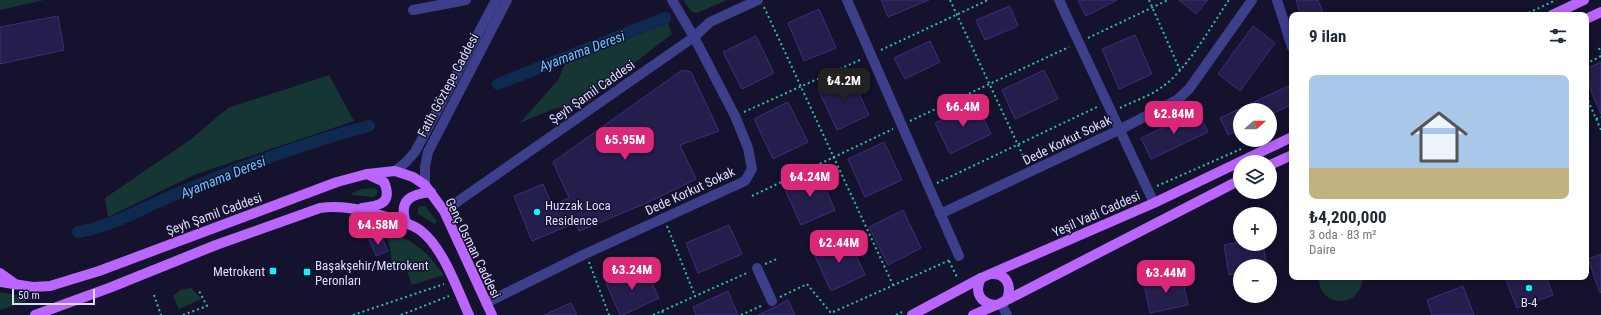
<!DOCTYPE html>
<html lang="tr">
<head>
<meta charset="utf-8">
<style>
	body { margin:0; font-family:"Roboto Condensed",sans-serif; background:#f6f6f7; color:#1f2937; height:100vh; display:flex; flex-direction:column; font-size:15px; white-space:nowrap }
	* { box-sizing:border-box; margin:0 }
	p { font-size:13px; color:#747a83 }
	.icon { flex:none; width:22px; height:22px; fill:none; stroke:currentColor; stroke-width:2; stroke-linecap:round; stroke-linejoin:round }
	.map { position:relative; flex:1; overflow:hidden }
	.side { position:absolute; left:1289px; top:12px; width:300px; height:268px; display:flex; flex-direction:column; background:#fff; border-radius:8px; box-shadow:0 2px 10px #0003 }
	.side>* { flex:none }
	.needle { width:26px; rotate:69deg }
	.fabs { position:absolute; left:1233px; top:103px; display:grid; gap:8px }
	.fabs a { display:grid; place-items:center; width:44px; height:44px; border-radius:50%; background:#fff; box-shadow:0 2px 10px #0003; font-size:20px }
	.scale { position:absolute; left:12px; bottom:10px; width:83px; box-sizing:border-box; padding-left:4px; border:2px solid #dfddff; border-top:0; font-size:11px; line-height:14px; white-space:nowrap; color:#dfddff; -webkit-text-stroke:3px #14122c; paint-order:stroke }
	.price { position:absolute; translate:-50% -34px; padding:0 9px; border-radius:8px; background:#db2777; color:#fff; font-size:13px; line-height:26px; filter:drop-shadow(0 1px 2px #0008) }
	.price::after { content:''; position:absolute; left:50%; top:24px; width:12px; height:9px; margin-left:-6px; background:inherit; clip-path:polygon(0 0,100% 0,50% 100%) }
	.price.current { background:#222; color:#fff }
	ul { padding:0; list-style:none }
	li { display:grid; align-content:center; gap:8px; height:212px; padding:0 20px }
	li span { display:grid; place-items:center; height:124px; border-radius:8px; color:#555 }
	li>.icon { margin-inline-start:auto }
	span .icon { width:72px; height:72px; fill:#fffc; stroke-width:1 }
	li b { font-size:17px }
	h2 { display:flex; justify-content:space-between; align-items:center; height:48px; padding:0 20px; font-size:17px }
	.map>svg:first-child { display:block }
</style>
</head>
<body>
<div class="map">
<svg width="1601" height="315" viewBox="0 0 1601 315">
	<rect width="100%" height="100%" fill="#14122c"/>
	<!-- green -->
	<g fill="#153633">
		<polygon points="0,0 44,0 0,10"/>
		<polygon points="683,0 727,0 697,13 692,12"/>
		<polygon points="668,23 672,34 581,104 553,109 520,123 558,80 565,64"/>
		<polygon points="329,75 354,121 194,175 108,217 105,198 190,140 228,108"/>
		<polygon points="374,188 378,190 377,195 373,197 351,195 352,193 362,189"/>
		<polygon points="421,206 425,206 437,221 435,224 418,214 418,208"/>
		<path d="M368,225L410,241L427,254L444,275L412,285L404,264L392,269C391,259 392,242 384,235C379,231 373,228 368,225Z"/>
		<path d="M1319,277H1363V278C1360,310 1318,308 1319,277Z"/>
		<polygon points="191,288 202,299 179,309 173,296 180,290"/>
		<polygon points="0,292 34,298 0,310"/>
	</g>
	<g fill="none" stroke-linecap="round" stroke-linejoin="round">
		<!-- canal -->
		<g stroke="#0e2a4f" stroke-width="12">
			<polyline points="498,84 665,18"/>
			<path d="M78,232C113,226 143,208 174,195C238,168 303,143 369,126"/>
		</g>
	</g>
	<!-- building -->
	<g fill="#241e4d" stroke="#393079">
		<polygon points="881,0 929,0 888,17"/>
		<polygon points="1078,0 1117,0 1086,16"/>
		<polygon points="1179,0 1208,0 1196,14"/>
		<polygon points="1296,0 1318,0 1324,15 1306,15 1305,11 1300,13"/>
		<polygon points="1010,6 1018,26 985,40 976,20"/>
		<polygon points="819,9 836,48 804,61 788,23"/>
		<polygon points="58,16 64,50 0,64 0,27"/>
		<polygon points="1253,26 1275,43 1240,91 1218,74"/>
		<polygon points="1135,35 1152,74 1119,89 1102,49"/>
		<polygon points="756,36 774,73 742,89 723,52"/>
		<polygon points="930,41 940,62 905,79 894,58"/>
		<polygon points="1601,62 1601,114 1586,79 1586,69"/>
		<polygon points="682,70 691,72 719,131 680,145 696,179 649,202 579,231 575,223 532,241 514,196 543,184 552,205 569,198 553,162"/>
		<polygon points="1044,70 1058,99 1015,119 1002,90"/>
		<polygon points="850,74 869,115 837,130 818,89"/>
		<polygon points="1288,86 1291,94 1292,100 1289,106 1270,115 1270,110 1240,110 1240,129 1228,135 1220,118"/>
		<polygon points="788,102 808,142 773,159 754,119"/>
		<polygon points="976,103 991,134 950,154 935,123"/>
		<polygon points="1198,111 1208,132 1151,159 1141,138"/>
		<polygon points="884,142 902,180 865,197 848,159"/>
		<polygon points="818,172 835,210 801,225 784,187"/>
		<polygon points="903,210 921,248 888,265 869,227"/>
		<polygon points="729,225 742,254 698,273 686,243"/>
		<polygon points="381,235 388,251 376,256 369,240"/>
		<polygon points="848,237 865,275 831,291 813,252"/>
		<polygon points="1240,242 1240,244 1263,244 1267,266 1240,266 1240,273 1229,275 1224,245"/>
		<polygon points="1601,254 1601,292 1600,293 1588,259"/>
		<polygon points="644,266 659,298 623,315 620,315 606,283"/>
		<polygon points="1182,276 1188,305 1150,313 1144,283"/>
		<polygon points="1515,277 1546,277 1553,295 1517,308 1506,280"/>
		<polygon points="1463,286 1474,315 1432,315 1427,300"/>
		<polygon points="728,291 738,315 696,315 693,307"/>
		<polygon points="788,300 795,315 758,315 775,307"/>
		<polygon points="571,303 577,315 544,315"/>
	</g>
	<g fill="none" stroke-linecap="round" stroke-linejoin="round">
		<!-- path -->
		<g stroke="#32beac" stroke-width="2" stroke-dasharray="2 3" stroke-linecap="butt">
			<polyline points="950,0 1026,162"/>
			<polyline points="1149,0 1180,70"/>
			<polyline points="764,7 893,285"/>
			<polyline points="1524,15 1556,0"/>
			<polyline points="1088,38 1168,0"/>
			<polyline points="1599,48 1601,53"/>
			<polyline points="881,50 988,0"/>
			<polyline points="1586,64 1601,56"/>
			<polyline points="1586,96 1601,130"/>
			<path d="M1120,108C1134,101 1150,96 1162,87C1187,70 1211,26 1229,0"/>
			<polyline points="744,112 862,59"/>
			<polyline points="1596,119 1601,117"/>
			<polyline points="910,121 1069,47"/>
			<polyline points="937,183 1097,107"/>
			<polyline points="1157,186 1241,149"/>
			<polyline points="752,196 893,129"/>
			<polyline points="1098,215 1138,195"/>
			<polyline points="667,226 695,296"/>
			<polyline points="949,261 958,279"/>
			<polyline points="589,262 609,315"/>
			<polyline points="765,264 777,259"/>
			<polyline points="154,295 161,315"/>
			<polyline points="780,297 807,284 831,313 950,260"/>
			<polyline points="662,311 664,315"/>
			<polyline points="183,315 207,306 198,289"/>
			<polyline points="353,315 444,284"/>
			<polyline points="401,315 449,296"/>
			<polyline points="653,315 749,272"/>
			<polyline points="741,315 763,305"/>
			<polyline points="896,315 902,312"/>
		</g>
		<!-- minor -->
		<g stroke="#3d3f8b" stroke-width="10">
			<polyline points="847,0 959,256"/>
			<polyline points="1059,0 1154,203"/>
			<polyline points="1277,0 1292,47"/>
			<polyline points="413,10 466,0"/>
			<polyline points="395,171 406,162 415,152 496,0"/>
			<polyline points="425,185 425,167 428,152 507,0"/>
			<polyline points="444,211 694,37 710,22 758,0"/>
			<polyline points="940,214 1119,130 1177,100 1189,89 1252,0"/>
			<polyline points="757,268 772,301"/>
			<polyline points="486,303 585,254 745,181 752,169 748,148 735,116 694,37 672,0"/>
			<polyline points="1001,303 1007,315"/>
		</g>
		<!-- major -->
		<g stroke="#ba65fe" stroke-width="10">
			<polyline points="1552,15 1584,0"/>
			<polyline points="1586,19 1601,12"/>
			<polyline points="1270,165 1292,155"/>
			<path d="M362,208C380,206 393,203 384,182L367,174"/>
			<path d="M406,223C398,200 411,194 431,192"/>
			<polyline points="0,273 14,283"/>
			<path d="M991,274C1007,273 1012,286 1007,299"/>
			<path d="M981,278C974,292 980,304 996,305"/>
			<polyline points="0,282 33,287 50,286 99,271 337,182 367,174 395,171 413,177 425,185 444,211 492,315"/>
			<path d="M35,315L109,288L216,245L320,208C341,205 360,209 380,215C393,219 409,222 420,230C443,247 457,289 469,315"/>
			<polyline points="912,315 981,278 1154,203 1292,137"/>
			<polyline points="973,315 1001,303 1240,180"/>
		</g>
	</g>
	<!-- markers -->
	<g fill="#0af5fd" stroke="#14122c" stroke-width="1.5">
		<circle cx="537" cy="212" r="4"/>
		<rect x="269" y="267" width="8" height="8" rx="2"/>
		<rect x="303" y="268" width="8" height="8" rx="2"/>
		<circle cx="1529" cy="288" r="4"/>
	</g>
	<g text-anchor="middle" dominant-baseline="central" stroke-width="3" stroke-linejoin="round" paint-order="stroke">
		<!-- street labels -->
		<g font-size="13" fill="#dfddff" stroke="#14122c">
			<text transform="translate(448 85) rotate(-62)">Fatih Göztepe Caddesi</text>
			<text transform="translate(592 92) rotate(-35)">Şeyh Şamil Caddesi</text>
			<text transform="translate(1067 140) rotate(-26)">Dede Korkut Sokak</text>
			<text transform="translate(690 191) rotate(-25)">Dede Korkut Sokak</text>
			<text transform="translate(214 214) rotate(-20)">Şeyh Şamil Caddesi</text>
			<text transform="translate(1096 214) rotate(-24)">Yeşil Vadi Caddesi</text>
			<text transform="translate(473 248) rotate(64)">Genç Osman Caddesi</text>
		</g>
		<!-- poi labels -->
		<g font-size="13" fill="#dfddff" stroke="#14122c" text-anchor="start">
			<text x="545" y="205">Huzzak Loca<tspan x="545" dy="15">Residence</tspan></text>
			<text x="315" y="265">Başakşehir/Metrokent<tspan x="315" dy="15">Peronları</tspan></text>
			<text x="265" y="271" text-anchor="end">Metrokent</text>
			<text x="1529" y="302" text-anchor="middle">B-4</text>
		</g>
		<!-- water labels -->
		<g font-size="14" font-style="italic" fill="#6cc4fe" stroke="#14122c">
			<text transform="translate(582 51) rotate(-21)">Ayamama Deresi</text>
			<text transform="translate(223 177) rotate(-22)">Ayamama Deresi</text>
		</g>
	</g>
</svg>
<div class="fabs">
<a><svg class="needle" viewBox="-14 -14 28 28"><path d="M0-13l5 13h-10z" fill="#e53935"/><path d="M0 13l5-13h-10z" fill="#747a83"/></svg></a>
<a><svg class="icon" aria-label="layers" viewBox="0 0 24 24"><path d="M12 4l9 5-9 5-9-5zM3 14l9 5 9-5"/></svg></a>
<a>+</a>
<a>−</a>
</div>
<div class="scale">50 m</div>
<b class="price current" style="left:844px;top:102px">₺4.2M</b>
<b class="price" style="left:963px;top:128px">₺6.4M</b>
<b class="price" style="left:1174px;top:135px">₺2.84M</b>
<b class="price" style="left:625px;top:161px">₺5.95M</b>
<b class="price" style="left:810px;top:198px">₺4.24M</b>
<b class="price" style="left:378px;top:246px">₺4.58M</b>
<b class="price" style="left:839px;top:264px">₺2.44M</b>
<b class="price" style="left:632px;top:291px">₺3.24M</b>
<b class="price" style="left:1166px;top:294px">₺3.44M</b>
<section class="side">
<h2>9 ilan<svg class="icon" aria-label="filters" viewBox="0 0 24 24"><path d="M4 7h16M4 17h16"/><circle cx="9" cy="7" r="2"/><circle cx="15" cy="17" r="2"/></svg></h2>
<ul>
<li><span style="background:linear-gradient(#a9c7e8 75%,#c2b280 0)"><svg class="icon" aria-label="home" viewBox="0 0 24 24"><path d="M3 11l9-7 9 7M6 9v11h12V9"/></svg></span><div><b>₺4,200,000</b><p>3 oda · 83 m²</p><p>Daire</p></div></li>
</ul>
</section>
</div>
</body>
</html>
